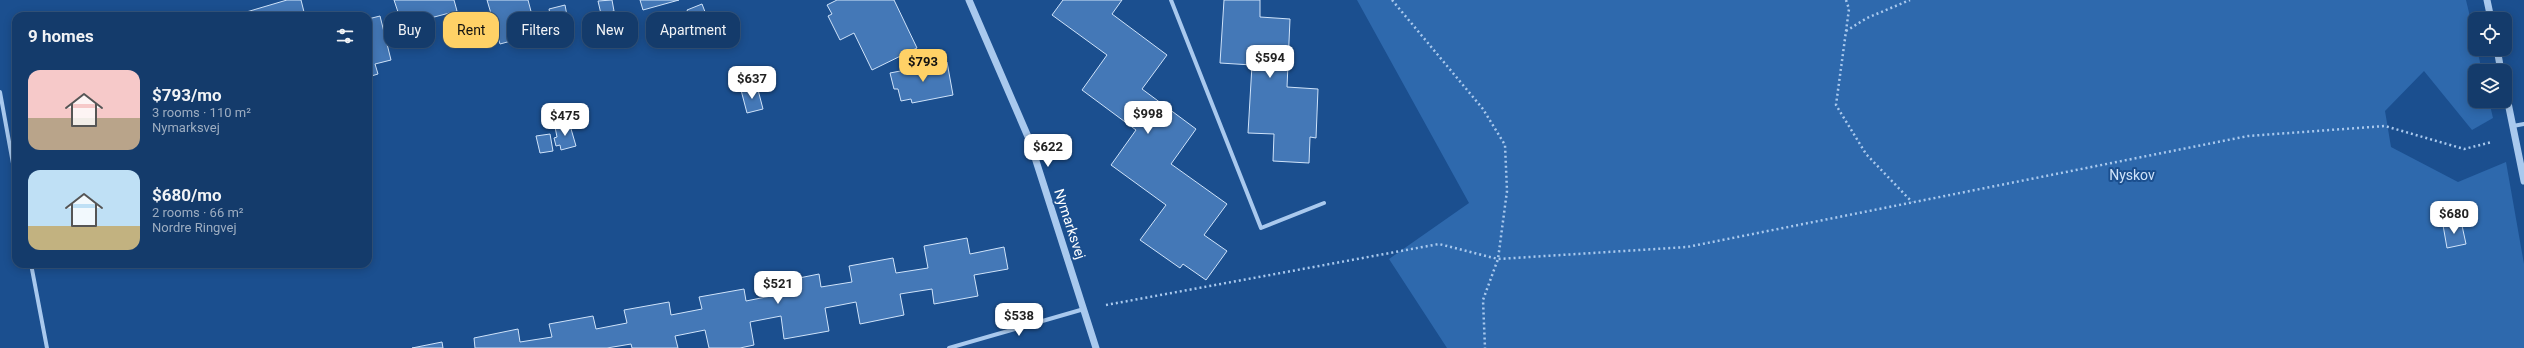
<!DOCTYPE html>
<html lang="en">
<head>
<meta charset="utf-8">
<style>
	body { margin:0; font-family:Roboto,sans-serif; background:#214673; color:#f1f3f6; height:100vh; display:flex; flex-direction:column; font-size:15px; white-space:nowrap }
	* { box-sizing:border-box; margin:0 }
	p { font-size:13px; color:#9dadc1 }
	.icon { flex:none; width:22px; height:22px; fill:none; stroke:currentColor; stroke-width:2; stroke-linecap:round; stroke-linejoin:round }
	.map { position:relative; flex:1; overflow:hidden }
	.side { position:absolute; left:12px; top:12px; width:360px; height:256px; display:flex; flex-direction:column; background:#143b6b; border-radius:12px; box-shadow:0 2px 10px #0003,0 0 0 1px #33557e }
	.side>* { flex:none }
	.guide { position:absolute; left:384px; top:12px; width:380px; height:36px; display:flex; gap:8px }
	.buttons { position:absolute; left:2468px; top:12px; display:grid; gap:8px }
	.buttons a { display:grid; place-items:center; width:44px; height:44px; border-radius:8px; background:#143b6b; box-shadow:0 2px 10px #0003,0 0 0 1px #33557e; font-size:20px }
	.price { position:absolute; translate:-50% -34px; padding:0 9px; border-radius:8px; background:#fff; color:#222; font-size:13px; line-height:26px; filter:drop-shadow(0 1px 2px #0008) }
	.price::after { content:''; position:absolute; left:50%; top:24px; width:12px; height:9px; margin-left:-6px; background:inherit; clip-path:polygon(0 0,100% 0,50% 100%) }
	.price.current { background:#ffd166; color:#111 }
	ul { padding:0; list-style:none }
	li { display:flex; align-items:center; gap:12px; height:100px; padding:0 16px }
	li span { display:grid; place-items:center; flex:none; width:112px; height:80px; border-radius:12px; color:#555 }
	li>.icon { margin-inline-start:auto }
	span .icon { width:48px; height:48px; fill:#fffc; stroke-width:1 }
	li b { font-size:17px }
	h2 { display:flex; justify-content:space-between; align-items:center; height:48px; padding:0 16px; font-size:17px }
	.chip { padding:0 14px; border-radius:12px; background:#143b6b; box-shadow:0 2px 10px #0003,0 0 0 1px #33557e; font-size:14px; line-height:36px }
	.chip.current { background:#ffd166; color:#111 }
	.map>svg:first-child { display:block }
</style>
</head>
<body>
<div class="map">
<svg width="2524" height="348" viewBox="0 0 2524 348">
	<rect width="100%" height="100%" fill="#1b4f8f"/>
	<!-- green -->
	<polygon fill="#2e69ad" points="1357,0 2466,0 2475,38 2475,49 2477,49 2482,71 2475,71 2475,101 2489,101 2493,118 2472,130 2424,71 2385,111 2391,147 2458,182 2506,162 2524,264 2524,348 1447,348 1389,259 1469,203"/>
	<!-- building -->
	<g fill="#4478b7" stroke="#cfe3fa">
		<polygon points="287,0 301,0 305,16 244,16 243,13"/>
		<polygon points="394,0 454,0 457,11 419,21 417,14 413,15 418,36 407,39"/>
		<polygon points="487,0 528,0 537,34 500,44"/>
		<polygon points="612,0 614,11 601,14 598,1"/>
		<polygon points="640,0 679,0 643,10"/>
		<polygon points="837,0 894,0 917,48 872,70 854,33 840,40 828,16 832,14 827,5"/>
		<polygon points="1063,0 1122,0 1112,14 1167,55 1142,89 1196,129 1171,164 1227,204 1204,235 1227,251 1206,280 1183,264 1180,268 1140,240 1166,205 1111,165 1136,130 1082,90 1107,55 1052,15"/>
		<polygon points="1224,0 1260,0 1260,17 1290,19 1287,87 1318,89 1316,138 1310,137 1309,163 1273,161 1274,134 1248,133 1252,65 1220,63"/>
		<polygon points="702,4 712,30 697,36 687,10"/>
		<polygon points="565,5 568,21 552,25 549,9"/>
		<polygon points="380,16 391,60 375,64 378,74 368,77 368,19"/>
		<polygon points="947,62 953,95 912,103 911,99 901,101 898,89 894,89 890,73"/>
		<polygon points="757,86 763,109 747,113 741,90"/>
		<polygon points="569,122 576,146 561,150 560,145 556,146 554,138 557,137 555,127"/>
		<polygon points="550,134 553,151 540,153 536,136"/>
		<polygon points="2461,221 2466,244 2447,248 2443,225"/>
		<polygon points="967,238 970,254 1004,247 1008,269 974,275 978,296 934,304 932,289 900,294 904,315 860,324 856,302 825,308 829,331 784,339 781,316 750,322 754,345 740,348 709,348 705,330 675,336 678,348 632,348 631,344 607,348 475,348 474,338 518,329 520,342 552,337 549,324 593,316 596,329 627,323 624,310 669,302 671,315 702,309 699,297 744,289 746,301 776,295 774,283 819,274 821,287 852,282 849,266 893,258 896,273 928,268 924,246"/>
		<polygon points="442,342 443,348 412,348"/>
	</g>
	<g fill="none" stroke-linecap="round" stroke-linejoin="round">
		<!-- path -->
		<g stroke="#a9c9ee" stroke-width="2.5" stroke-dasharray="2 3" stroke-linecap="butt">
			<polyline points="1392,0 1483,109 1505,145 1507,191 1498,259 1483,300 1485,348"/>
			<polyline points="1846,0 1849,9 1836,105 1866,154 1912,202"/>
			<polyline points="1846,31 1867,18 1910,0"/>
			<polyline points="1106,305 1439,244 1498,259 1687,247 2248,136 2385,126 2464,149 2492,142"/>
		</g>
		<!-- minor -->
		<g stroke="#a9c9ee" stroke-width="4">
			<polyline points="1171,0 1261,228 1324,203"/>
			<polyline points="0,92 16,180"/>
			<polyline points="2513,126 2524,124"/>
			<polyline points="31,264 47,348"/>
			<polyline points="949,348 1084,309"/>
		</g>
		<!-- tertiary -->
		<g stroke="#a9c9ee" stroke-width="7">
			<polyline points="969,0 1029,139 1096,348"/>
			<polyline points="2487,0 2491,19"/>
			<polyline points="2497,49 2501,71"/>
			<polyline points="2505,88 2524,181"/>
		</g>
	</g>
	<g text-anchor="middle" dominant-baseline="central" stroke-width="4" stroke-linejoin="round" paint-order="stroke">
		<!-- park labels -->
		<g font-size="14" fill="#cfe3fa" stroke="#1b4f8f">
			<text x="2132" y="175">Nyskov</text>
		</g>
		<!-- street labels -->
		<g font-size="14" fill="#fff" stroke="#1b4f8f">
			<text transform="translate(1070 224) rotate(72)">Nymarksvej</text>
		</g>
	</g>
</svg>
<div class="buttons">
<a><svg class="icon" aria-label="locate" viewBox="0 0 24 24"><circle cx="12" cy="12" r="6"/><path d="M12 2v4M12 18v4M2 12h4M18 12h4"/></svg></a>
<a><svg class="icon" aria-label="layers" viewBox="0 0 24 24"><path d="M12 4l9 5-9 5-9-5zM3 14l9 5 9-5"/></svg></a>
</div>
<b class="price" style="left:1270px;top:79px">$594</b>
<b class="price current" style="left:923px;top:83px">$793</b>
<b class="price" style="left:752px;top:100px">$637</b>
<b class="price" style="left:1148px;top:135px">$998</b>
<b class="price" style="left:565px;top:137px">$475</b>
<b class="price" style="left:1048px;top:168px">$622</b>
<b class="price" style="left:2454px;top:235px">$680</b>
<b class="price" style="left:778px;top:305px">$521</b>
<b class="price" style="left:1019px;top:337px">$538</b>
<div class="guide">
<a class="chip">Buy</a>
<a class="chip current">Rent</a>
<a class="chip">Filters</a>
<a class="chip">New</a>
<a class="chip">Apartment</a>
</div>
<section class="side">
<h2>9 homes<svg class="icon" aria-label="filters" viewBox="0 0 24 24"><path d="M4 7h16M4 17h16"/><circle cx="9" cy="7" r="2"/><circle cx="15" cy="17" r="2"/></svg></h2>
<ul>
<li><span style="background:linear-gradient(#f6c9c9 60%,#b9a48a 0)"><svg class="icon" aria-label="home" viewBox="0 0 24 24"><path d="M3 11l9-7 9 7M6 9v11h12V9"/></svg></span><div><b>$793/mo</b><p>3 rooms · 110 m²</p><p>Nymarksvej</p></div></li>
<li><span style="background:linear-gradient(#bfe0f5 70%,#c2b280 0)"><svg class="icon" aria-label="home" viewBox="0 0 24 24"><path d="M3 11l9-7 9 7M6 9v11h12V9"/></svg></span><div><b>$680/mo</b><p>2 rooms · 66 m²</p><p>Nordre Ringvej</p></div></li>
</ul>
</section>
</div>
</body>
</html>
